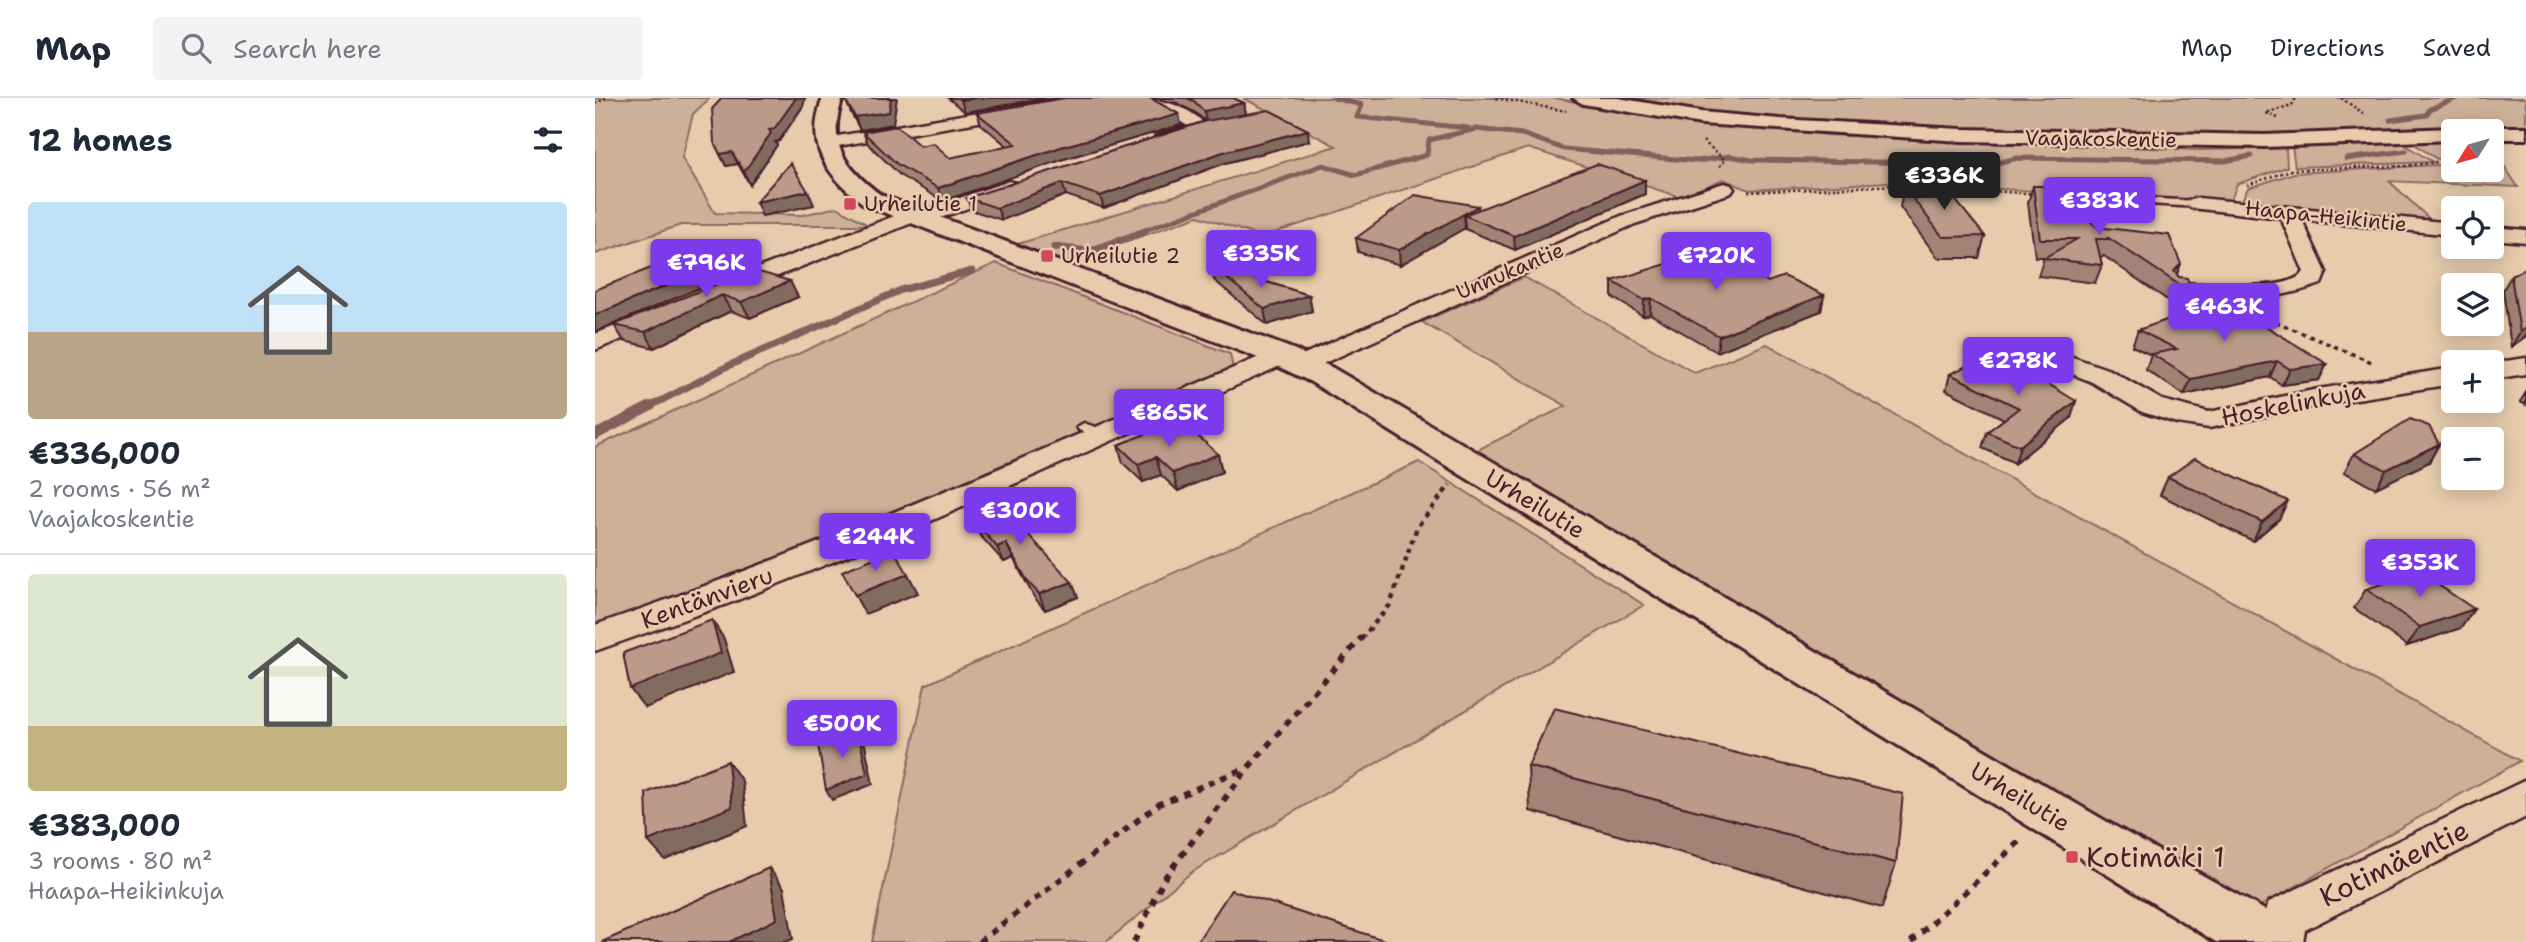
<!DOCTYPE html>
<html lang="en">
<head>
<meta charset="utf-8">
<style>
	body { margin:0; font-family:"Shantell Sans",sans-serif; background:#f2f2f3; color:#1f2937; height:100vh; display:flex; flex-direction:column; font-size:26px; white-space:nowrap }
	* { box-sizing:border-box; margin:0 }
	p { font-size:23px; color:#747a83 }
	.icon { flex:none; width:38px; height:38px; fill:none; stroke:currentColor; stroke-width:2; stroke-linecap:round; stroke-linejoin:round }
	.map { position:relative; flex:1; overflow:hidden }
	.details { display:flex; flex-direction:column; background:#fff; width:595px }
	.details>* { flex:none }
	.needle { width:46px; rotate:233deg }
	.fabs { position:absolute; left:1846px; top:21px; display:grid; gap:14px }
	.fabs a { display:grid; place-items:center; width:63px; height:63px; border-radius:7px; background:#fff; box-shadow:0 4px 18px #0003; font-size:35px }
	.price { position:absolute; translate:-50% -60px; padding:0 16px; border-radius:7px; background:#7c3aed; color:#fff; font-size:23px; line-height:46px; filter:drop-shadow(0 2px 4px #0008) }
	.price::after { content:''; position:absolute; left:50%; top:42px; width:21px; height:16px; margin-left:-10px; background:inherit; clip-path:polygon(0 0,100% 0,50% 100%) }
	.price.selected { background:#222; color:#fff }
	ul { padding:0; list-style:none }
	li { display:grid; align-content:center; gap:14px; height:371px; padding:0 28px }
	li+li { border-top:2px solid #e0e1e3 }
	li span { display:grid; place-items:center; height:217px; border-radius:7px; color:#555 }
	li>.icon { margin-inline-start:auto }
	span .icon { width:126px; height:126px; fill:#fffc; stroke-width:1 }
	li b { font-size:30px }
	h2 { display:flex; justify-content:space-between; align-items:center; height:84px; padding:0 28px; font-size:30px }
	header { display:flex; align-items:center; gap:42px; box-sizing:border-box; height:98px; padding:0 35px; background:#fff; border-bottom:2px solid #e0e1e3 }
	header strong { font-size:33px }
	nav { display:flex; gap:38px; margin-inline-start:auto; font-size:24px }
	.search { width:490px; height:63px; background:#f2f2f3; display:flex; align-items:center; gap:18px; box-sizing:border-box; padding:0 24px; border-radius:7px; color:#747a83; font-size:26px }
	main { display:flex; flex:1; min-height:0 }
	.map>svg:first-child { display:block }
</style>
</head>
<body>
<header>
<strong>Map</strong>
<div class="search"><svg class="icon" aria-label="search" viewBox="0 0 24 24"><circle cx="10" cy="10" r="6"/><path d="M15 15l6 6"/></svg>Search here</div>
<nav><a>Map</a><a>Directions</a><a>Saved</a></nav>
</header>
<main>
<section class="details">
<h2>12 homes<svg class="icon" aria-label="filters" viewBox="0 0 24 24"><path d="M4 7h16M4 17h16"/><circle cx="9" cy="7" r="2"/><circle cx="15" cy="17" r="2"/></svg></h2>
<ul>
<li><span style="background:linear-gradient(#bfe0f5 60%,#b9a48a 0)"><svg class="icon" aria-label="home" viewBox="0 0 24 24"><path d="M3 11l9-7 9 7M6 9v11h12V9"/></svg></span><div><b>€336,000</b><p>2 rooms · 56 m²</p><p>Vaajakoskentie</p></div></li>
<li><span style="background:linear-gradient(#dfe7d0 70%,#c2b280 0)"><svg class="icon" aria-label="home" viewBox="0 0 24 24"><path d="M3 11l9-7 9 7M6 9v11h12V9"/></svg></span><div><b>€383,000</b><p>3 rooms · 80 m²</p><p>Haapa-Heikinkuja</p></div></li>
</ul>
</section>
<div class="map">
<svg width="1931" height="844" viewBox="0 0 1931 844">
	<rect width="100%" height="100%" fill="#e6ccad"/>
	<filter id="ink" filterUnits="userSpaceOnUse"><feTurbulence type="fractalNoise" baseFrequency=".0143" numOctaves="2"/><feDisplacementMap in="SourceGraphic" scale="14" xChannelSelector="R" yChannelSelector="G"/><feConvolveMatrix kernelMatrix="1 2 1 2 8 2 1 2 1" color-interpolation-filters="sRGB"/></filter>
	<g filter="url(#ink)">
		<!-- green -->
		<g fill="#cdb098" stroke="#8c6862" stroke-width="2">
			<polygon points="0,0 115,0 98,16 87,60 120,115 208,117 242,109 273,127 86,127 0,156"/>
			<polygon points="648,0 960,0 1040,16 1234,37 1604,52 1691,50 1692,69 1642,86 1635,105 1293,84 1154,92 1128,81 1090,98 1082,98 933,50 667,139 603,118 466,167 423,146 741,48"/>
			<polygon points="1004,0 1931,0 1931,31 1663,39 1536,39 1187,25"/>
			<polygon points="1858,42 1858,59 1842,61 1815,43"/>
			<polygon points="1805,44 1838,64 1700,69 1697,49"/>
			<polygon points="1902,57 1923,89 1794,83 1842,128 1645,106 1653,90 1699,75 1858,66 1858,72 1897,72 1897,58"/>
			<polygon points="401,165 635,256 638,271 274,428 0,530 0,349"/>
			<polygon points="929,179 1100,275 1172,246 1925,663 1642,821 872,357 971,308 827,224"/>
			<polygon points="824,364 1049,507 597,774 511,844 277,844 330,587"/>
		</g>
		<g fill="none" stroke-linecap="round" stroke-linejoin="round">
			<!-- stream-far2 -->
			<g stroke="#825e5a" stroke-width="5">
				<polyline points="739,0 767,7 762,19 873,30"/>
				<polyline points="1795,22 1831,17 1835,11 1862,0"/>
				<polyline points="1751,61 1811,53"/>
				<polyline points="545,134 728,67 760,77 832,57 834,42 881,31 927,36 969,51 1102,63 1135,58 1157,62 1398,66 1422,60 1630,63 1656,58"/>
			</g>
			<!-- stream-far1 -->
			<g stroke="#825e5a" stroke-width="7">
				<polyline points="459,149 494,153 550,133"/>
				<polyline points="52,310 133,268 306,192 377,173"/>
			</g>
			<!-- stream -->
			<polyline stroke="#825e5a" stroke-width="10" points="0,337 56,308"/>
			<defs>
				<g id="lane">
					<polygon points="1488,97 1603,103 1608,106 1603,109 1485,102 1485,98"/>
					<polygon points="489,325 514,334 516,337 509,341 484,332 482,329"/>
				</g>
				<g id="street">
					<polygon points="467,0 503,0 495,5 231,50 222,45 231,40"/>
					<path d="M543,0C564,0 601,10 612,30L573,46H561L558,42L561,38L593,28Z"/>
					<polygon points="414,83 421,85 424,89 421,93 331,125 317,125 137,196 121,196 118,191 121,186 310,114 324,114"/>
					<path d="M1129,85L1136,87L1139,91L1136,95L1040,126L716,271H698L696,263L300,439L135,505L0,553V527C231,448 454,349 678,253H696L698,261L1026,118Z"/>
					<path d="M1603,100L1858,125V137L1707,122L1731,174L1726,186C1678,203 1627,207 1577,195L1574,190C1583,176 1685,202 1709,174L1686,120L1596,110L1593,106L1596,102Z"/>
					<polygon points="1897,129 1931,132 1931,144 1897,141"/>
					<polygon points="62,212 70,214 74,219 70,224 0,252 0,236"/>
					<polygon points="1466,255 1515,272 1567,302 1614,314 1723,291 1858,270 1858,286 1723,307 1614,330 1582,325 1547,314 1497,284 1457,268 1453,263 1457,258"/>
					<polygon points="1931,260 1931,276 1897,281 1897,265"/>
					<polygon points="1931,682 1931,719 1710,832 1708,844 1660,844 1674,804"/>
				</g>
				<g id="secondary">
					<path d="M228,0H248C231,46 250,70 286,97L698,251L738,270L1514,725L1693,825L1702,844H1621L716,284L676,265L270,107C232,78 209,48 228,0Z"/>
					<polygon points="978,0 1023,0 1106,14 1185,21 1366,31 1670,37 1858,30 1867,33 1858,33 1858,42 1670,49 1366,43 1106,26 988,6"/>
					<polygon points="1897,29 1931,29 1931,41 1897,41 1897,33 1888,33"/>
				</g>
			</defs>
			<!-- lane casing -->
			<use href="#lane" stroke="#4a1f2b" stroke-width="5"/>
			<!-- street casing -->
			<use href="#street" stroke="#4a1f2b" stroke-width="5"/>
			<!-- secondary casing -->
			<use href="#secondary" stroke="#4a1f2b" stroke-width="6"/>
			<!-- path-far3 -->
			<g stroke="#4a1f2b" stroke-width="2.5" stroke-dasharray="2.5 2.5" stroke-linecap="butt">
				<polyline points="901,0 971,13"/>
				<polyline points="1746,0 1771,17"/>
				<polyline points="0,5 12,0"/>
				<polyline points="1683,20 1671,15 1697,7 1701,0"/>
				<polyline points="1108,43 1130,62 1123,70"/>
				<polyline points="1652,87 1696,72 1811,68 1858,62"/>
				<polyline points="1153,94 1304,87 1441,96"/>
			</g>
			<!-- path-far2 -->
			<polyline stroke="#4a1f2b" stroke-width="3.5" stroke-dasharray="4.5 4.5" stroke-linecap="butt" points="1664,217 1779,265"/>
			<!-- path-far1 -->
			<polyline stroke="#4a1f2b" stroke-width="4.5" stroke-dasharray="5 5" stroke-linecap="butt" points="766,541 795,507 822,429 855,387"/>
			<!-- path -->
			<g stroke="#4a1f2b" stroke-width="6" stroke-dasharray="7 7" stroke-linecap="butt">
				<polyline points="384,844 564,706 651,670"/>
				<polyline points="539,844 568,782 653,670 767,539"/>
				<polyline points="1316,844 1426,742"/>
			</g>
			<!-- lane -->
			<use href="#lane" fill="#e6ccad" fill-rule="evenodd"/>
			<!-- street -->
			<use href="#street" fill="#e6ccad" fill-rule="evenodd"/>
			<!-- secondary -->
			<use href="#secondary" fill="#e6ccad" fill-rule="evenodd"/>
		</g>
		<!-- wall -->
		<g fill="#a08576" stroke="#4a1f2b" stroke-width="2">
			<polygon points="127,0 210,0 208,8 184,43 180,44 182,47 155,87 143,66 131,68 119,44"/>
			<polygon points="353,0 451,0 370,14"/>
			<polygon points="556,0 638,0 649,5 651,16 714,43 630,65 509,110 471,97 407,122 376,112 372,100 610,23 601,15 582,5"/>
			<polygon points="251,3 298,26 265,32 256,15"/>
			<polygon points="382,15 586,27 469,61 348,103 306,78 273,46 268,34 325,48 355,60 412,48 386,26"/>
			<polygon points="1438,88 1502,129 1582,177 1598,196 1591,215 1509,158 1505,159 1507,167 1500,185 1443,178 1449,159 1440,159 1433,105"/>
			<polygon points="1309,89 1390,138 1384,160 1343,160 1305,109"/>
			<polygon points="1050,96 920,152 870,131 870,130 805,167 763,154 761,140 883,112"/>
			<polygon points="616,167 714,197 717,213 672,227 619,182"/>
			<polygon points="1931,170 1931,238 1916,249 1908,192 1916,178"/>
			<polygon points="157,172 203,199 155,220 136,213 59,250 29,243 19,227"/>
			<polygon points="1017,183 1173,184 1229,197 1226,213 1122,254 1055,216 1048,218 1017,199"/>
			<polygon points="1543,232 1732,266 1724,282 1687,287 1675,279 1589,297 1551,272 1556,257 1537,248"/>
			<polygon points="1401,270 1450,275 1448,283 1476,320 1420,365 1387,350 1392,334 1409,321 1351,292 1355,276"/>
			<polygon points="1931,294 1931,307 1925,304"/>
			<polygon points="575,339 623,356 627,374 583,393 566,377 548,384 528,365 523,347"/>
			<polygon points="1844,346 1834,364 1781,390 1749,374 1759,356"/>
			<polygon points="1573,379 1684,421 1658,443 1565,397"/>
			<polygon points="388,402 483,499 450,512 439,499 418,460 409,464 382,434 375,418 392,412"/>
			<polygon points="1771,491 1879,511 1866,530 1812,548 1759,510"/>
			<polygon points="933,668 1301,765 1287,810 935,713"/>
		</g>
		<!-- shaded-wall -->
		<g fill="#826c60" stroke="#4a1f2b" stroke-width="2">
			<polygon points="201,0 210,0 208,8 184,43 180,44 182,47 155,87 149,74 174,32"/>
			<polygon points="296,0 302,0 298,26 265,32 260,19"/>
			<polygon points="381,0 451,0 370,14 366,2"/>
			<polygon points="649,5 651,16 611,25 609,13"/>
			<polygon points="584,16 586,27 469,61 348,103 343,90 466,49"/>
			<polygon points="713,32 714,43 630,65 509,110 505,98 628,54"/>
			<polygon points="137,54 143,66 131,68 125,56"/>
			<polygon points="1050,82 1050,96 920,152 919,138"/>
			<polygon points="467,85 471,97 407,122 402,110"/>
			<polygon points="213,93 219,107 167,118 161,104"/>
			<polygon points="883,108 883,122 869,117 870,130 805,167 804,152"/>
			<polygon points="128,164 135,177 0,234 0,217"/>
			<polygon points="1586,166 1579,184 1579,173"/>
			<polygon points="195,183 203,199 155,220 146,204"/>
			<polygon points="127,197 136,213 59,250 50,234"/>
			<polygon points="714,197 717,213 672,227 669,211"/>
			<polygon points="1229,197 1226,213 1122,254 1124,238"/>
			<polygon points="1056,200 1055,216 1048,218 1049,202"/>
			<polygon points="1931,230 1931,238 1916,249 1925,234"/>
			<polygon points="1682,263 1675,279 1589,297 1596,281"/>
			<polygon points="1732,266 1724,282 1687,287 1695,271"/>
			<polygon points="1450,275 1445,291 1442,279"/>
			<polygon points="1481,303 1476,320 1420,365 1425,348"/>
			<polygon points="1844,346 1834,364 1781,390 1791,372"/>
			<polygon points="623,356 627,374 583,393 578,375"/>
			<polygon points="561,359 566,377 548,384 543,366"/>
			<polygon points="1693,403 1684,421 1658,443 1667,424"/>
			<polygon points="411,445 418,460 409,464 402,449"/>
			<polygon points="313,476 323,495 270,516 260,497"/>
			<polygon points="477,484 483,499 450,512 444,496"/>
			<polygon points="1879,511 1866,530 1812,548 1825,529"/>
			<polygon points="117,522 129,541 139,574 50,610 35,591"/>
			<polygon points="263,632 269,642 278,686 237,702 231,692"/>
			<polygon points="133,663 147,683 152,728 70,762 53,743"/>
			<polygon points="174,770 189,790 198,841 190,844 134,844"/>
		</g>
		<!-- building -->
		<g fill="#ba9b89" stroke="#4a1f2b" stroke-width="2">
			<polygon points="127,0 201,0 179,31 174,32 176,35 149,74 137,54 125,56 119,44 117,11"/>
			<polygon points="253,0 296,0 294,14 260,19 251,3"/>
			<polygon points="363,0 381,0 366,2"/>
			<polygon points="470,0 555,0 584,16 466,49 343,90 302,66 268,34 302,28 325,48 338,45 355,60 421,46 382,15"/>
			<polygon points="592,0 638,0 649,5 609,13 599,3"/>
			<polygon points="674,12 713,32 628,54 505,98 467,85 402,110 372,100 611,23"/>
			<polygon points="195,65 213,93 161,104"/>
			<polygon points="1002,66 1050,82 919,138 869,117"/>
			<polygon points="1349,88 1390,138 1348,139 1309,89"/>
			<polygon points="1438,88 1457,88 1502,129 1574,137 1586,166 1579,173 1584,179 1592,180 1598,196 1512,139 1515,141 1501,141 1507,167 1449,160 1482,141 1445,141"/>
			<polygon points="820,97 883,108 804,152 761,140"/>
			<polygon points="1113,153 1173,184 1189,178 1229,197 1124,238 1056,200 1049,202 1017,183"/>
			<polygon points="97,154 128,164 0,217 0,192"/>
			<polygon points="616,167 714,197 669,211"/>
			<polygon points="1931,170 1931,230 1925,234 1916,178"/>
			<polygon points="157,172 195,183 146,204 127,197 50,234 19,227"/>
			<polygon points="1629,202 1732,266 1695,271 1682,263 1596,281 1557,256 1582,251 1543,232"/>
			<polygon points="1420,261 1450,275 1442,279 1481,303 1425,348 1392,334 1424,310 1355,276 1384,262 1401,270"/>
			<polygon points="1815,321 1834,328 1844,346 1791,372 1759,356"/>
			<polygon points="565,330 575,339 595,331 623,356 578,375 561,359 543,366 523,347"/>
			<polygon points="1600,360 1693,403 1667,424 1573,379"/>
			<polygon points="396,396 477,484 444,496 433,484 411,445 402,449 375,418 393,411 388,402"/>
			<polygon points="299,452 313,476 260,497 247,473"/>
			<polygon points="1824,474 1879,511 1825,529 1771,491"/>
			<polygon points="117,522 126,555 35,591 28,555"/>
			<polygon points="959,610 1308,696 1301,765 933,668"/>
			<polygon points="263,632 272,676 231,692 223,647"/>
			<polygon points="133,663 137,709 53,743 51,695"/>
			<polygon points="174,770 182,821 134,844 7,844"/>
			<polygon points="636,792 795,844 602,844"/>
		</g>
	</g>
	<!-- markers -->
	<g fill="#d1495b" stroke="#e6ccad" stroke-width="2.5">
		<rect x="248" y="99" width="14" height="14" rx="3.5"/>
		<rect x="445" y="151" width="14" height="14" rx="3.5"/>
		<rect x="1470" y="752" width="14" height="14" rx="3.5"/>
	</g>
	<g text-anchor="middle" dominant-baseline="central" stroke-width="5" stroke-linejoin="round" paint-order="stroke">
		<!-- far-street labels -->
		<g font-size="21" fill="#4a1f2b" stroke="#e6ccad">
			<text transform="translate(1506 41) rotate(1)">Vaajakoskentie</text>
			<text transform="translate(1731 118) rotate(6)">Haapa-Heikintie</text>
			<text transform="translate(915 173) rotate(-23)">Unnukantie</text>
		</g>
		<!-- far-poi labels -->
		<g font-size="21" fill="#4a1f2b" stroke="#e6ccad" text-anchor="start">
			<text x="269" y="106">Urheilutie 1</text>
			<text x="466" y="158">Urheilutie 2</text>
		</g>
		<!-- street labels -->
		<g font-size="24" fill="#4a1f2b" stroke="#e6ccad">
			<text transform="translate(1698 306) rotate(-11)">Hoskelinkuja</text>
			<text transform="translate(940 406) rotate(31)">Urheilutie</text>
			<text transform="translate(112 500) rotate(-20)">Kentänvieru</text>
			<text transform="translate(1425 699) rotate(31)">Urheilutie</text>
		</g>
		<!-- near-poi labels -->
		<g font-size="28" fill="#4a1f2b" stroke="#e6ccad" text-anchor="start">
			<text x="1491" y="759">Kotimäki 1</text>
		</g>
		<!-- near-street labels -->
		<g font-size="28" fill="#4a1f2b" stroke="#e6ccad">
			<text transform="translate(1799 765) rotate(-26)">Kotimäentie</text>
		</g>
	</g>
</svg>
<div class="fabs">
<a><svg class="needle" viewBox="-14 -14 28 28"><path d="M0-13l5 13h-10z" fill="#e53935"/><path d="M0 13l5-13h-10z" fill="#747a83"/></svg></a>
<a><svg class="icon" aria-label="locate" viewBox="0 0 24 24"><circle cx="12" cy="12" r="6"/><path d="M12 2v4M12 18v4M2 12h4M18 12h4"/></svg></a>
<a><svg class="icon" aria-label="layers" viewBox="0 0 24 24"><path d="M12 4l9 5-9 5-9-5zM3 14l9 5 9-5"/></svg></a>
<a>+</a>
<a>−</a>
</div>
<b class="price selected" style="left:1349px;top:114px">€336K</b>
<b class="price" style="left:1504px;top:139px">€383K</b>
<b class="price" style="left:666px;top:192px">€335K</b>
<b class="price" style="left:1121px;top:194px">€720K</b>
<b class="price" style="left:111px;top:201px">€796K</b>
<b class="price" style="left:1629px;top:245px">€463K</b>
<b class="price" style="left:1423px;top:299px">€278K</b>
<b class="price" style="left:574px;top:351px">€865K</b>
<b class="price" style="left:425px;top:449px">€300K</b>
<b class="price" style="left:280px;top:475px">€244K</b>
<b class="price" style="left:1825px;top:501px">€353K</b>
<b class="price" style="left:247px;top:662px">€500K</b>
</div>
</main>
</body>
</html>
